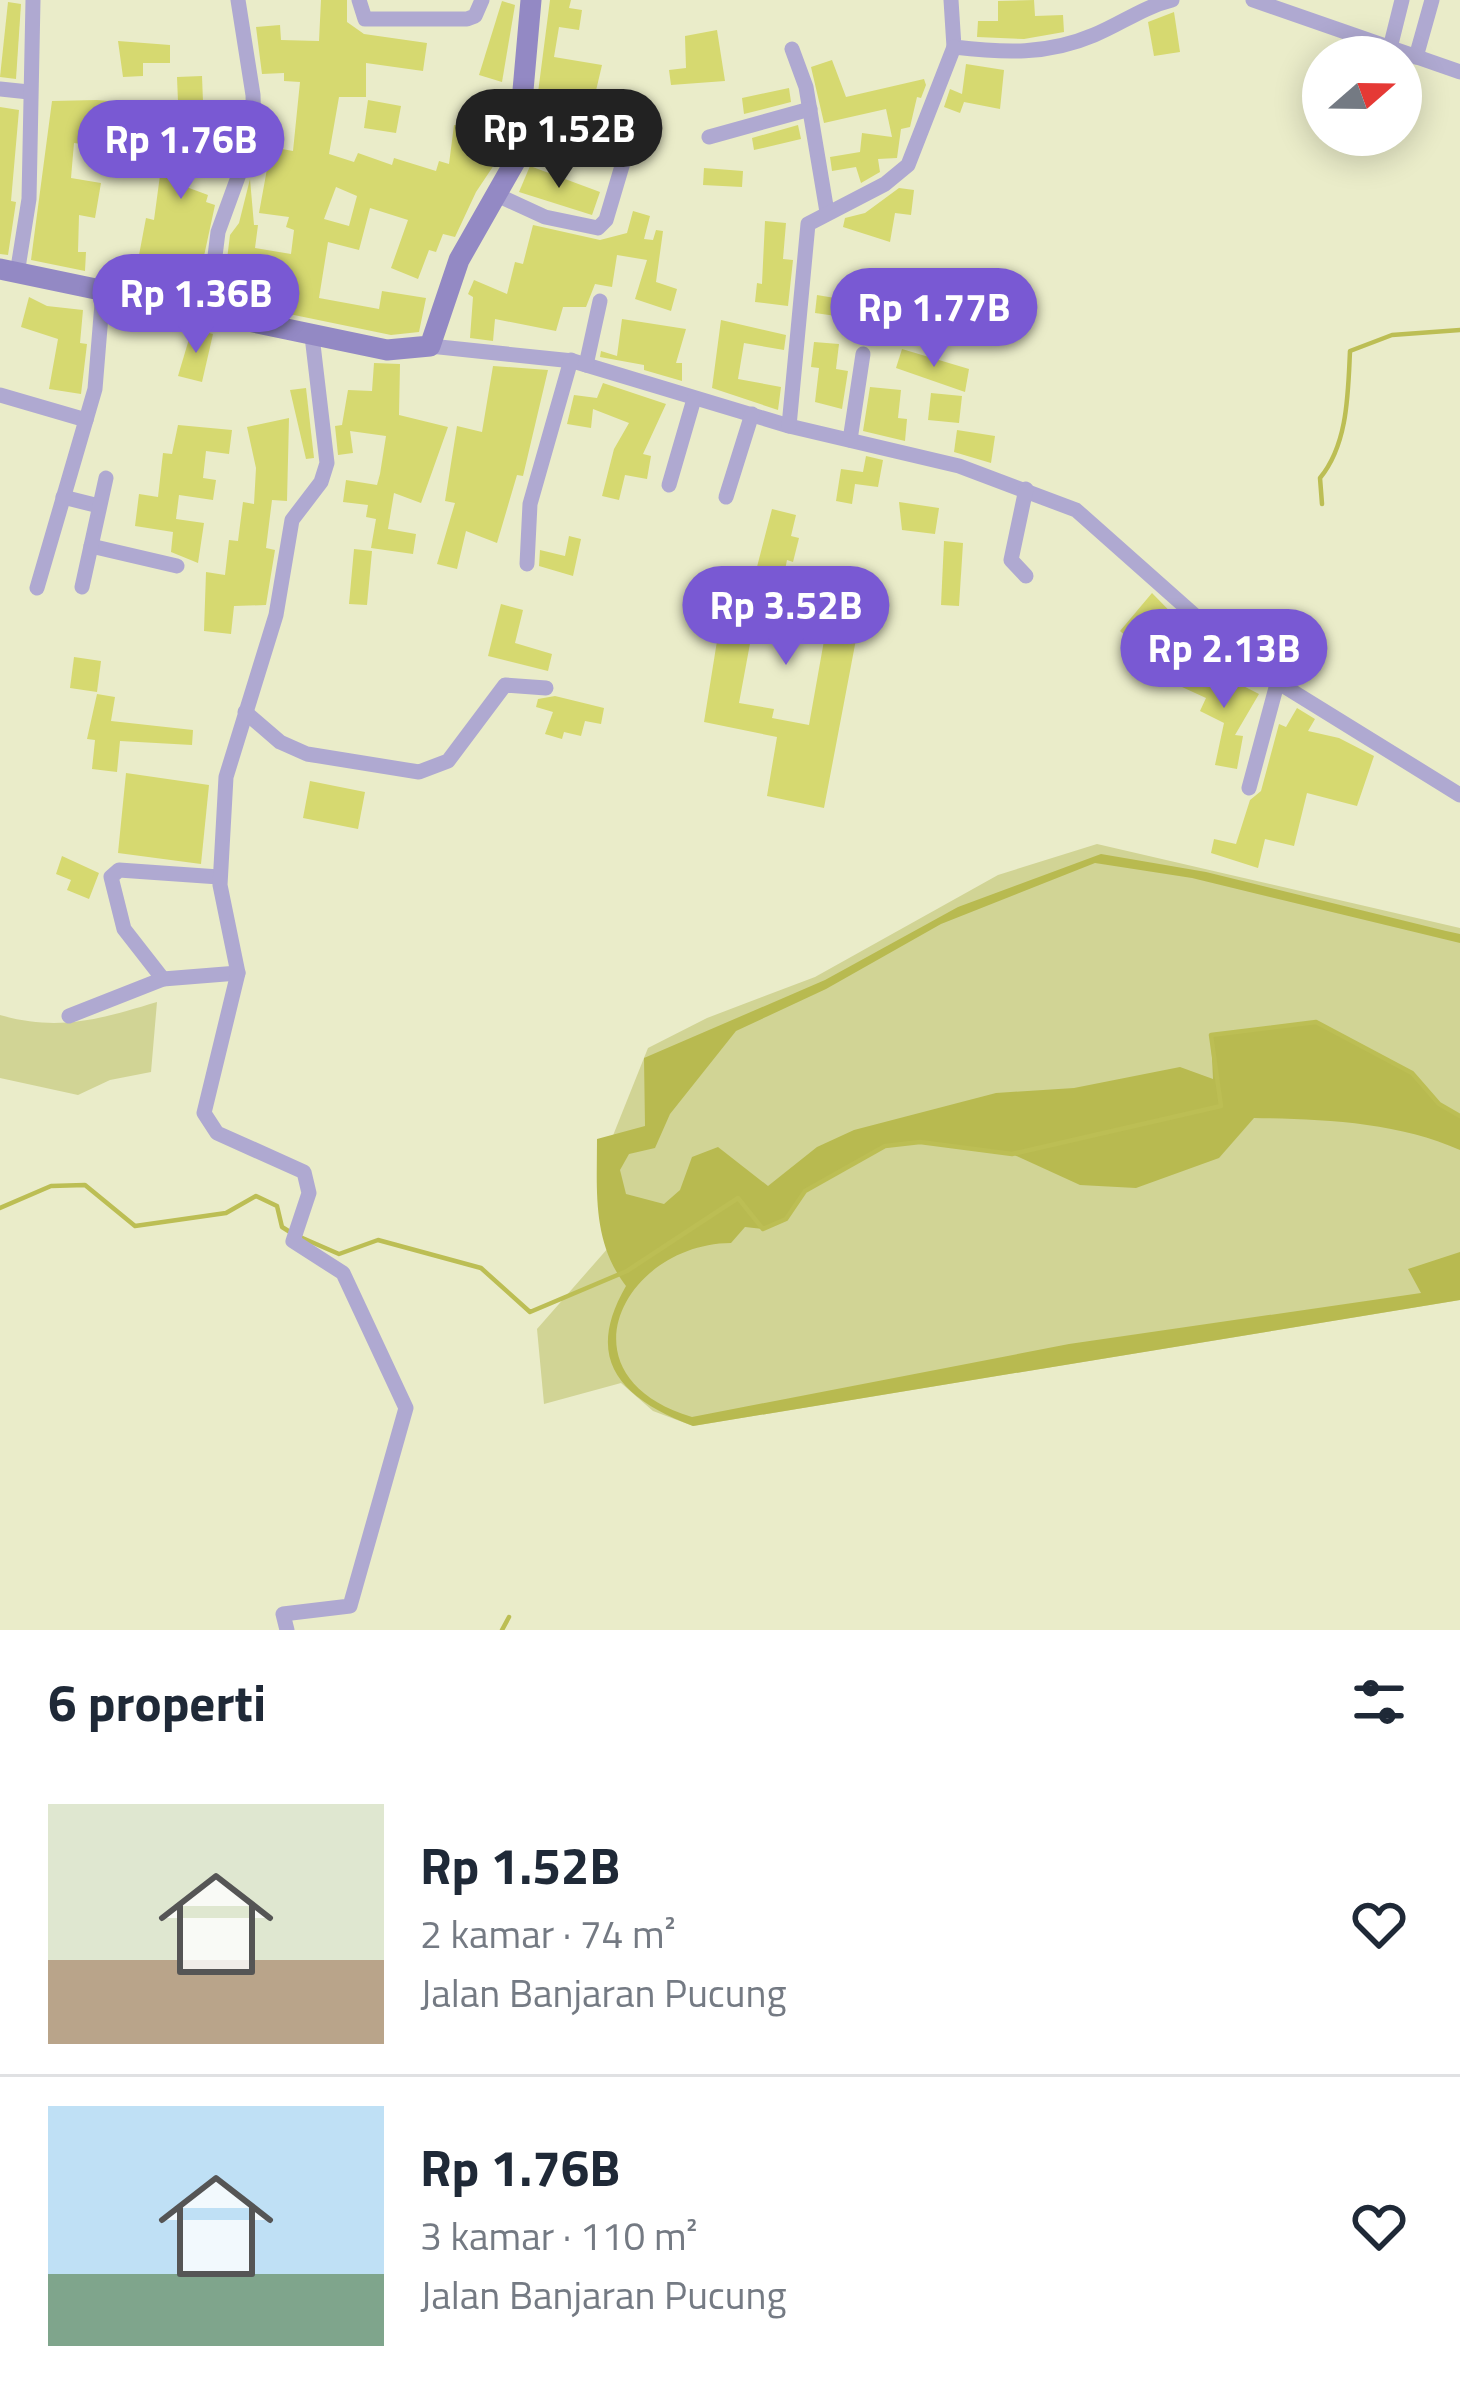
<!DOCTYPE html>
<html lang="id">
<head>
<meta charset="utf-8">
<style>
	body { margin:0; font-family:"Titillium Web",sans-serif; background:#f6f6f7; color:#1f2937; height:100vh; display:flex; flex-direction:column; font-size:45px; white-space:nowrap }
	* { box-sizing:border-box; margin:0 }
	p { font-size:39px; color:#747a83 }
	.icon { flex:none; width:66px; height:66px; fill:none; stroke:currentColor; stroke-width:2; stroke-linecap:round; stroke-linejoin:round }
	.map { position:relative; height:1630px; overflow:hidden }
	.panel { display:flex; flex-direction:column; background:#fff; flex:1 }
	.panel>* { flex:none }
	.needle { width:78px; rotate:70deg }
	.tools { position:absolute; left:1302px; top:36px; display:grid; gap:24px }
	.tools a { display:grid; place-items:center; width:120px; height:120px; border-radius:50%; background:#fff; box-shadow:0 6px 30px #0003; font-size:60px }
	.price { position:absolute; translate:-50% -102px; padding:0 27px; border-radius:42px; background:#7959d3; color:#fff; font-size:39px; line-height:78px; filter:drop-shadow(0 3px 6px #0008) }
	.price::after { content:''; position:absolute; left:50%; top:72px; width:36px; height:27px; margin-left:-18px; background:inherit; clip-path:polygon(0 0,100% 0,50% 100%) }
	.price.active { background:#222; color:#fff }
	ul { padding:0; list-style:none }
	li { display:flex; align-items:center; gap:36px; height:300px; padding:0 48px }
	li+li { border-top:3px solid #e0e1e3 }
	li span { display:grid; place-items:center; flex:none; width:336px; height:240px; border-radius:0px; color:#555 }
	li>.icon { margin-inline-start:auto }
	span .icon { width:144px; height:144px; fill:#fffc; stroke-width:1 }
	li b { font-size:51px }
	h2 { display:flex; justify-content:space-between; align-items:center; height:144px; padding:0 48px; font-size:51px }
	.map>svg:first-child { display:block }
</style>
</head>
<body>
<div class="map">
<svg width="1460" height="1630" viewBox="0 0 1460 1630">
	<rect width="100%" height="100%" fill="#eaecc9"/>
	<!-- green -->
	<g fill="#d1d495">
		<polygon points="1097,844 1460,928 1460,1300 693,1426 653,1411 621,1383 544,1404 537,1329 623,1231 604,1158 648,1048 707,1018 815,977 998,875"/>
		<path d="M157,1002L151,1072L110,1080L78,1095L0,1078V1015C59,1032 100,1019 157,1002Z"/>
	</g>
	<!-- forest -->
	<path fill="#b8ba50" d="M1101,854L1206,872L1446,931L1460,934V943L1192,878L1095,863L941,924L826,989L736,1031L670,1114L655,1148L629,1154L620,1170L626,1194L664,1204L680,1190L692,1157L718,1147L768,1186L817,1147L854,1130L996,1093L1074,1088L1180,1067L1213,1079L1211,1035L1316,1022L1412,1073L1439,1104L1460,1116V1150C1397,1122 1322,1119 1254,1118L1219,1158L1136,1188L1080,1185L1012,1154L920,1142L885,1146L805,1191L786,1219L763,1229L745,1227L731,1243C624,1244 556,1376 692,1417L1069,1344L1421,1293L1408,1269L1460,1252V1300L693,1426C621,1399 583,1360 626,1286C592,1242 597,1191 597,1139L645,1126L644,1058L825,980L958,907Z"/>
	<g fill="none" stroke-linecap="round" stroke-linejoin="round">
		<!-- stream -->
		<g stroke="#bcbe54" stroke-width="4.5">
			<path d="M1322,504L1320,478C1348,444 1348,393 1350,351L1392,335L1460,330"/>
			<polyline points="0,1208 51,1186 85,1185 135,1226 226,1213 256,1196 277,1206 282,1227 290,1232"/>
			<polyline points="300,1237 339,1254 378,1240 481,1268 530,1312 627,1271 738,1198 763,1229 786,1219 805,1191 885,1146 920,1142 1012,1154 1221,1106 1211,1035 1316,1022 1412,1073 1439,1104 1460,1116"/>
			<polyline points="502,1630 509,1617"/>
		</g>
	</g>
	<!-- building -->
	<g fill="#d6d970" fill-rule="evenodd">
		<path d="M321,0H347V22L364,34L427,43L423,71L366,63V97H339L329,154L354,162L358,153L392,165L394,158L436,171L439,161L449,164L454,125L491,130L492,124L505,126L502,153L476,192L455,237L443,234L436,252L429,250L418,279L391,268L408,220L370,208L359,250L328,242L319,298L379,309L382,291L426,298L419,332L391,335L222,300L230,235L239,223L250,179L254,225H258L255,248L291,254L294,230L286,227L289,217L259,213L271,147L293,151L300,82L284,81V73L262,74L256,27L280,25L281,40L319,41ZM336,187L357,196L349,226L324,219Z"/>
		<polygon points="550,0 571,0 569,8 582,10 579,30 559,27 554,57 602,65 591,112 536,108"/>
		<polygon points="1034,0 1035,16 1063,15 1064,32 1024,39 977,37 978,21 998,21 998,1"/>
		<polygon points="502,1 515,5 502,82 479,75"/>
		<polygon points="8,2 21,4 16,79 0,77"/>
		<polygon points="1174,12 1180,52 1154,56 1148,22"/>
		<polygon points="717,30 725,81 671,85 669,70 686,68 685,36"/>
		<polygon points="118,41 170,45 170,63 143,63 143,76 123,77"/>
		<polygon points="832,60 846,97 924,79 926,85 921,98 917,97 910,127 901,129 897,158 878,159 880,172 861,183 856,167 832,171 830,157 860,152 862,133 892,137 886,109 824,123 811,67"/>
		<polygon points="966,64 1004,70 1000,109 964,102 960,113 944,107 950,89 962,94"/>
		<polygon points="202,76 203,102 178,102 177,77"/>
		<polygon points="789,88 791,102 744,114 742,98"/>
		<polygon points="97,100 134,103 132,128 123,127 121,149 74,143 71,178 101,183 95,218 79,215 78,252 86,252 85,271 31,260 52,101"/>
		<polygon points="368,100 401,106 396,133 364,128"/>
		<polygon points="0,107 19,110 11,201 16,202 8,255 0,254"/>
		<polygon points="167,123 242,124 242,131 238,142 186,146 181,185 208,195 206,202 215,205 201,270 167,259 157,276 136,271 146,218 154,220"/>
		<polygon points="798,125 801,139 754,150 752,138"/>
		<polygon points="530,166 600,192 592,215 519,192"/>
		<polygon points="704,168 743,171 742,187 703,185"/>
		<polygon points="899,188 914,190 911,215 895,213 890,242 843,227 845,218 865,213"/>
		<polygon points="633,211 650,216 644,239 653,240 656,230 663,231 656,282 677,289 671,311 635,299 647,260 617,255 612,287 595,284 586,307 563,307 556,331 495,319 493,341 470,338 473,297 468,294 474,280 507,294 515,262 523,264 533,225 600,240 627,233"/>
		<polygon points="765,221 786,223 783,259 793,260 788,306 755,302 757,283 762,284"/>
		<polygon points="817,295 853,301 850,318 815,313"/>
		<polygon points="29,297 47,306 83,310 80,343 87,344 81,394 49,389 58,339 21,327"/>
		<polygon points="622,319 686,329 676,363 682,363 682,381 644,370 644,365 600,357 601,351 617,356"/>
		<polygon points="721,320 786,335 784,350 744,343 738,379 781,387 778,410 712,388"/>
		<polygon points="192,329 213,334 202,382 178,376"/>
		<polygon points="814,342 839,344 836,369 848,371 842,409 815,402 819,368 811,367"/>
		<polygon points="902,349 969,369 965,392 896,368"/>
		<polygon points="374,363 400,364 399,415 448,427 421,503 394,493 388,529 416,534 413,554 371,548 376,519 366,517 368,505 343,502 346,480 377,485 380,474 386,436 350,431 353,453 338,455 335,426 342,425 348,390 372,391"/>
		<polygon points="493,366 548,370 523,476 517,475 497,543 466,531 457,569 437,564 455,503 445,501 457,426 482,432"/>
		<polygon points="603,383 666,404 643,454 651,456 647,479 625,475 619,500 602,496 614,449 629,423 593,409 591,428 567,424 574,395 597,398"/>
		<polygon points="870,387 901,390 898,418 907,419 905,441 863,431"/>
		<polygon points="306,388 314,458 306,459 290,390"/>
		<polygon points="931,393 962,396 959,423 928,420"/>
		<polygon points="289,418 287,501 272,500 266,548 275,550 266,605 234,606 231,634 204,631 206,572 225,575 229,540 238,541 243,502 254,504 256,468 247,427"/>
		<polygon points="178,425 232,430 229,454 206,451 203,478 216,480 213,500 179,495 176,519 204,523 198,563 171,552 173,532 135,526 139,494 158,497 163,453 172,454"/>
		<polygon points="957,430 995,436 991,463 954,452"/>
		<polygon points="866,456 883,460 878,487 855,484 852,504 836,501 841,469 863,472"/>
		<polygon points="899,502 939,508 935,534 902,530"/>
		<path d="M772,509L796,515L791,536L799,538L793,562L787,560L780,595L812,601L814,591L843,596L845,588L865,592L824,808L767,796L777,737L704,722L726,585L751,590ZM754,622L825,635L809,725L772,718L774,709L739,703Z"/>
		<polygon points="569,536 581,539 573,576 539,566 540,550 565,556"/>
		<polygon points="944,541 963,543 959,606 941,605"/>
		<polygon points="354,549 372,551 367,605 349,604"/>
		<polygon points="1152,593 1197,639 1182,660 1156,627 1139,647 1120,631"/>
		<polygon points="501,604 523,610 515,643 552,654 548,671 488,656"/>
		<polygon points="74,657 101,661 97,692 70,688"/>
		<polygon points="1190,669 1212,679 1216,672 1259,694 1235,735 1243,736 1237,769 1215,765 1224,723 1200,711 1206,698 1182,687"/>
		<polygon points="97,694 115,697 111,721 193,730 192,745 120,741 117,772 92,769 95,740 87,739"/>
		<polygon points="555,696 604,708 601,724 585,721 581,736 564,732 562,739 545,734 553,712 536,707 538,699"/>
		<polygon points="1297,708 1315,719 1308,731 1339,738 1374,756 1357,806 1307,793 1294,846 1265,839 1258,868 1211,853 1214,839 1236,844 1250,800 1261,791 1279,724 1286,727"/>
		<polygon points="126,773 209,785 201,864 118,853"/>
		<polygon points="310,781 365,792 358,829 303,818"/>
		<polygon points="62,856 99,873 89,899 67,890 71,880 56,874"/>
	</g>
	<g fill="none" stroke-linecap="round" stroke-linejoin="round">
		<!-- street -->
		<g stroke="#afa9d1" stroke-width="15">
			<polyline points="359,0 365,19 467,19 475,16 482,0"/>
			<path d="M951,0L954,47C1004,53 1047,55 1094,35C1121,24 1143,7 1172,0"/>
			<polyline points="1253,0 1460,72"/>
			<polyline points="1390,48 1402,0"/>
			<polyline points="792,49 806,87 827,212"/>
			<polyline points="1416,57 1432,0"/>
			<polyline points="0,89 29,92"/>
			<polyline points="709,137 810,109"/>
			<polyline points="499,196 545,217 598,228 606,220 630,139"/>
			<polyline points="17,274 29,199 33,0"/>
			<polyline points="208,312 218,232 254,133 253,95 238,0"/>
			<polyline points="430,346 573,361 789,426 959,466 1076,510 1253,667 1460,795"/>
			<polyline points="586,365 600,301"/>
			<polyline points="0,395 86,420"/>
			<polyline points="789,426 808,224 885,184 908,165 954,47"/>
			<polyline points="850,440 863,354"/>
			<polyline points="669,485 694,399"/>
			<polyline points="1026,489 1011,560 1026,576"/>
			<polyline points="63,497 99,506"/>
			<polyline points="726,497 752,414"/>
			<polyline points="91,546 177,566"/>
			<polyline points="527,564 530,504 571,360"/>
			<polyline points="82,587 106,478"/>
			<polyline points="37,588 95,389 103,291"/>
			<polyline points="245,712 280,742 307,754 419,772 448,761 505,685 546,688"/>
			<polyline points="1249,788 1277,684"/>
			<polyline points="163,979 124,929 111,877 119,870 219,877"/>
			<polyline points="69,1016 163,979 238,973"/>
			<polyline points="287,1630 283,1614 350,1606 406,1408 343,1273 293,1241 309,1193 304,1172 217,1133 204,1113 238,973 220,885 226,777 276,615 292,520 321,482 327,463 312,336"/>
		</g>
		<!-- secondary -->
		<polyline stroke="#9389c4" stroke-width="21" points="0,269 387,350 430,346 459,260 517,158 531,0"/>
	</g>
</svg>
<div class="tools">
<a><svg class="needle" viewBox="-14 -14 28 28"><path d="M0-13l5 13h-10z" fill="#e53935"/><path d="M0 13l5-13h-10z" fill="#747a83"/></svg></a>
</div>
<b class="price active" style="left:559px;top:191px">Rp 1.52B</b>
<b class="price" style="left:181px;top:202px">Rp 1.76B</b>
<b class="price" style="left:196px;top:356px">Rp 1.36B</b>
<b class="price" style="left:934px;top:370px">Rp 1.77B</b>
<b class="price" style="left:786px;top:668px">Rp 3.52B</b>
<b class="price" style="left:1224px;top:711px">Rp 2.13B</b>
</div>
<section class="panel">
<h2>6 properti<svg class="icon" aria-label="filters" viewBox="0 0 24 24"><path d="M4 7h16M4 17h16"/><circle cx="9" cy="7" r="2"/><circle cx="15" cy="17" r="2"/></svg></h2>
<ul>
<li><span style="background:linear-gradient(#dfe7d0 65%,#b9a48a 0)"><svg class="icon" aria-label="home" viewBox="0 0 24 24"><path d="M3 11l9-7 9 7M6 9v11h12V9"/></svg></span><div><b>Rp 1.52B</b><p>2 kamar · 74 m²</p><p>Jalan Banjaran Pucung</p></div><svg class="icon" aria-label="heart" viewBox="0 0 24 24"><path d="M12 20l-8-8c-3-5 5-10 8-4 3-6 11-1 8 4z"/></svg></li>
<li><span style="background:linear-gradient(#bfe0f5 70%,#7fa58c 0)"><svg class="icon" aria-label="home" viewBox="0 0 24 24"><path d="M3 11l9-7 9 7M6 9v11h12V9"/></svg></span><div><b>Rp 1.76B</b><p>3 kamar · 110 m²</p><p>Jalan Banjaran Pucung</p></div><svg class="icon" aria-label="heart" viewBox="0 0 24 24"><path d="M12 20l-8-8c-3-5 5-10 8-4 3-6 11-1 8 4z"/></svg></li>
</ul>
</section>
</body>
</html>
